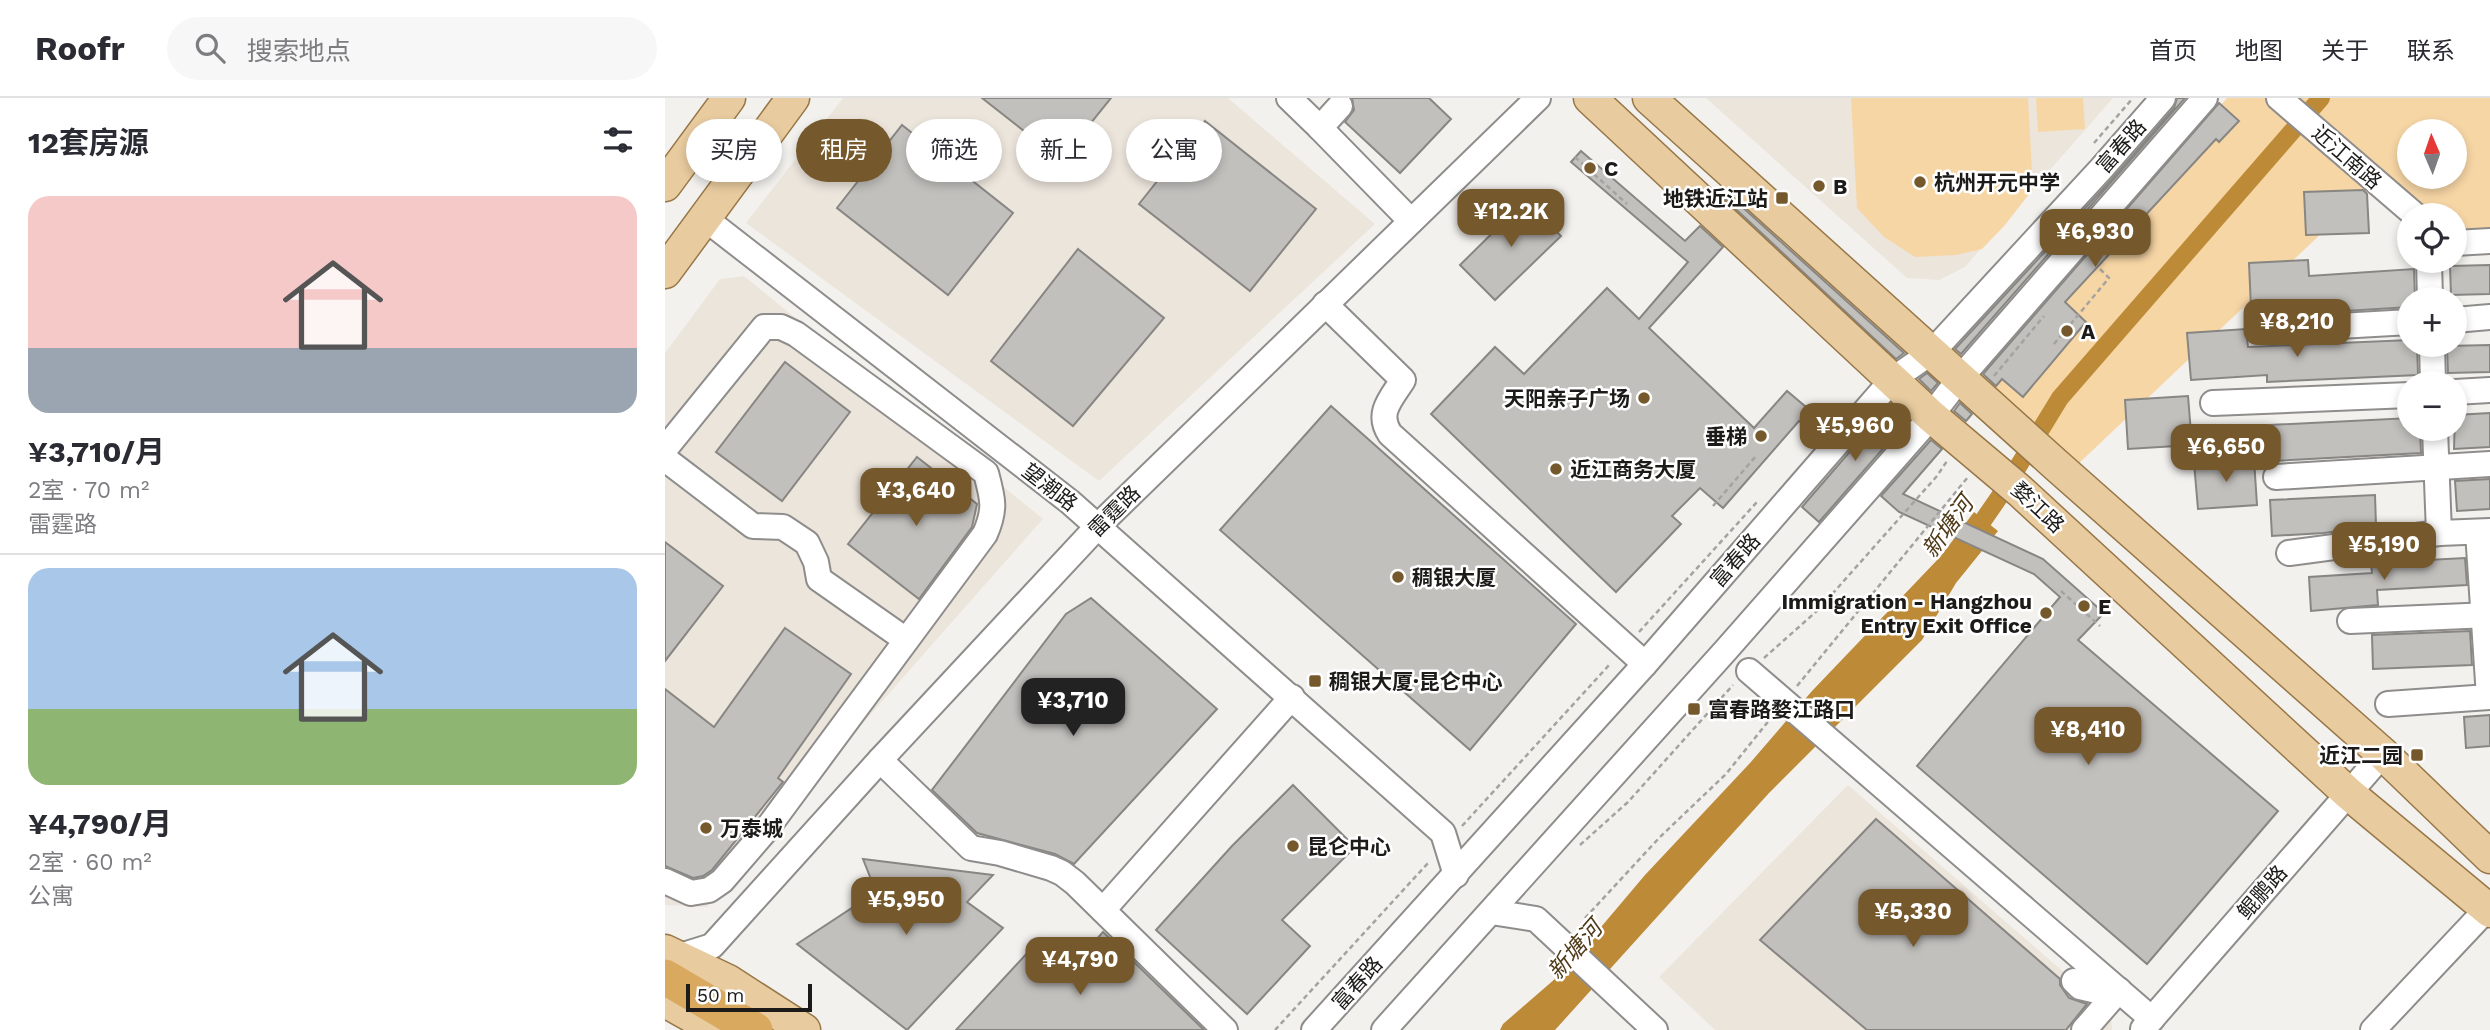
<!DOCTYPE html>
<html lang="zh">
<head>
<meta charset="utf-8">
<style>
	body { margin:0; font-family:"Work Sans","Noto Sans SC",sans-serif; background:#f7f7f7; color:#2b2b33; height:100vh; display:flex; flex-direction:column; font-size:26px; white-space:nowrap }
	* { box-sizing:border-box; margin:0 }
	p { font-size:23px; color:#7c7c81 }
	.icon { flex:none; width:38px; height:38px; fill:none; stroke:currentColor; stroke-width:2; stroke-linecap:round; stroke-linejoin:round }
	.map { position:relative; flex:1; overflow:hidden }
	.panel { display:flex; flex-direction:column; background:#fff; width:665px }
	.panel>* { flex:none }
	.guide { position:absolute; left:21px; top:21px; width:665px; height:63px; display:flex; gap:14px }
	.needle { width:46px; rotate:358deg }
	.controls { position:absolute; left:1732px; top:21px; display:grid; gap:14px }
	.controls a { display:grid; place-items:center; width:70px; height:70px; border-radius:50%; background:#fff; box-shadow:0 4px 10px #0003; font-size:35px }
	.scale { position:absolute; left:21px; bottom:18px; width:126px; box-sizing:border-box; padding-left:7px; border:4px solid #1c1b1a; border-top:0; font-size:19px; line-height:24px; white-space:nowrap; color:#1c1b1a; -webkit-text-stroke:5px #fff; paint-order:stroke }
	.price { position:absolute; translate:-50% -60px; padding:0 16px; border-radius:14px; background:#75582c; color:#fff; font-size:23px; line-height:46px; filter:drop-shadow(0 2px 4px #0008) }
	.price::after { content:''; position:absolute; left:50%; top:42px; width:21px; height:16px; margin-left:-10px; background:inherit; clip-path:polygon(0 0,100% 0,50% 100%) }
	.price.active { background:#222; color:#fff }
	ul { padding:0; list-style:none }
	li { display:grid; align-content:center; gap:14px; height:371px; padding:0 28px }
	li+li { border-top:2px solid #e1e1e2 }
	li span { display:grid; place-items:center; height:217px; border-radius:21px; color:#555 }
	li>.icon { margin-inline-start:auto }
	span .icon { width:126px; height:126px; fill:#fffc; stroke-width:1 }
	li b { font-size:30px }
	h2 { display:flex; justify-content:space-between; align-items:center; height:84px; padding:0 28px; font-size:30px }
	.pill { padding:0 24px; border-radius:32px; background:#fff; box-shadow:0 4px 10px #0003; font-size:24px; line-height:63px }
	.pill.active { background:#75582c; color:#fff }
	header { display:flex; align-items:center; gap:42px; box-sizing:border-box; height:98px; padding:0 35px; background:#fff; border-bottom:2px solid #e1e1e2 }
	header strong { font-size:33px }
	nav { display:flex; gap:38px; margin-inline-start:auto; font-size:24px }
	.search { width:490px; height:63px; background:#f7f7f7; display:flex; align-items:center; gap:18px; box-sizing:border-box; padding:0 24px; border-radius:38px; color:#7c7c81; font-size:26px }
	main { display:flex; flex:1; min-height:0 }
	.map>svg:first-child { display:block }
</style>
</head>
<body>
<header>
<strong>Roofr</strong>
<div class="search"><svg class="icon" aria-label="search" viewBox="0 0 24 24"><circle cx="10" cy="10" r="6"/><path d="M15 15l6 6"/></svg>搜索地点</div>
<nav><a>首页</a><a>地图</a><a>关于</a><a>联系</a></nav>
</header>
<main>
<section class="panel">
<h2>12套房源<svg class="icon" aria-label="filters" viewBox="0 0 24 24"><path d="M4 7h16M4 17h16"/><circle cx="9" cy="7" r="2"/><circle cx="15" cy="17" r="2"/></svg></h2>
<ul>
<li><span style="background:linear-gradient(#f6c9c9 70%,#9aa5b1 0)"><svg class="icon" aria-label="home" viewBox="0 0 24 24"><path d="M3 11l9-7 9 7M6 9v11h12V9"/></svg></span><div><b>¥3,710/月</b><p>2室 · 70 m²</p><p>雷霆路</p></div></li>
<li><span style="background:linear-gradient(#a9c7e8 65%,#8fb573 0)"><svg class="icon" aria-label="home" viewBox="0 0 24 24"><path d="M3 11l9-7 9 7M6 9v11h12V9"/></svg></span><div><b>¥4,790/月</b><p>2室 · 60 m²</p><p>公寓</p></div></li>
</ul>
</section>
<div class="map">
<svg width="1825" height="932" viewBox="0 0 1825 932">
	<rect width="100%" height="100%" fill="#f3f1ee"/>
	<!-- built -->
	<g fill="#ece5dc">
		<polygon points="178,0 563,0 710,126 434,383 81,125"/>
		<polygon points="1041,0 1448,0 1300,169 1274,182 1242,180"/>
		<polygon points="79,178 378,421 123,710 42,809 0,807 0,255 55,181"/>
		<polygon points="1183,687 1446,915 1447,932 1050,932 994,879"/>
	</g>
	<!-- green -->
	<g fill="#f7d6a5" fill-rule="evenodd">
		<polygon points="1186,0 1363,0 1368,91 1340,127 1317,151 1291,157 1250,159 1219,139 1192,110"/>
		<polygon points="1371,0 1418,0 1420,31 1373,34"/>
		<path d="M1562,0H1825V147L1790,137V117H1766L1718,77L1410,369L1316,282ZM1745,33H1790V79H1745Z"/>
	</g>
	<!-- water -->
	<polygon fill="#bd8a38" points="1309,414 1333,433 1291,485 1257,542 1104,695 890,932 835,932 838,926 898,874 980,777 1085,665 1147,593 1276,458"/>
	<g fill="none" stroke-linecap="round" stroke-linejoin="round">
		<!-- canal -->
		<polyline stroke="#bd8a38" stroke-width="18" points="1306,440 1337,395 1395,300 1656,0"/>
	</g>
	<!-- building -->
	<g fill="#c2c0bd" stroke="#888683" stroke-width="2">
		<polygon points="317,0 446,0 396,62"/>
		<polygon points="687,0 764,0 786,21 735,75 680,24 689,12"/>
		<polygon points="1512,0 1520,0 1296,256 1290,251 1447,81 1509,10"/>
		<polygon points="1554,5 1574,23 1554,44 1551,41 1400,204 1421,224 1358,299 1337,281 1331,288 1318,276"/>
		<polygon points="540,23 651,111 585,193 474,106"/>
		<polygon points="237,27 348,115 283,197 172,110"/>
		<polygon points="916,53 1020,143 1035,128 1058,149 984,230 1089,330 1122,293 1166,330 1156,341 1134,323 1058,410 1035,390 1007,418 1016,426 951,494 766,316 830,249 859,276 942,190 974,221 1023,164 906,64"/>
		<polygon points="1698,92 1702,96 1704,135 1641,137 1639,94"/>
		<polygon points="1064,97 1239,255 1231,261 1060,101"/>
		<polygon points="864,99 876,111 872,114 896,138 830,202 795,167"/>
		<polygon points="413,151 499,220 408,328 326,263"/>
		<polygon points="1643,162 1644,178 1749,171 1750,201 1745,201 1745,209 1663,214 1662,207 1586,210 1584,165"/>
		<polygon points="1825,167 1825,196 1786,197 1785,168"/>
		<polygon points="1581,231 1583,249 1745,242 1745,247 1752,247 1753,277 1602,284 1602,277 1526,282 1522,235"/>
		<polygon points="1825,247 1825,274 1783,275 1782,248"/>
		<polygon points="120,264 185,314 117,403 51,354"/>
		<polygon points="1262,275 1273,285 1266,293 1254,281"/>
		<polygon points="1523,298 1527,347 1463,351 1460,302"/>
		<polygon points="1295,305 1307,316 1301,323 1289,313"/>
		<polygon points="1226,306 1243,322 1154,424 1137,409"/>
		<polygon points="666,308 911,526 805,652 555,432"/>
		<polygon points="1825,315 1825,349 1789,351 1790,317"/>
		<polygon points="1745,320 1745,331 1755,331 1756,355 1607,363 1605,327"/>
		<polygon points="1266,342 1277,351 1238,396 1378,461 1439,515 1413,542 1613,713 1482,866 1252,668 1395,499 1369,476 1234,414 1216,398"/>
		<polygon points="252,359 312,406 307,429 254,501 183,446"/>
		<polygon points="1589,361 1592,407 1533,411 1529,365"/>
		<polygon points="1825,381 1825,411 1792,413 1790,383"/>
		<polygon points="1710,397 1711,428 1659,435 1607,438 1605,402"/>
		<polygon points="0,444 58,488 0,563"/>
		<polygon points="1800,460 1802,487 1712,492 1713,507 1646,513 1644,479 1707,475 1706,465"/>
		<polygon points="426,500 552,611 409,766 390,756 312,735 267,692 401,516"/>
		<polygon points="120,530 186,576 113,680 118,684 47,772 38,778 28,780 0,768 0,591 49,629"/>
		<polygon points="1805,533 1807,567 1708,571 1707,537"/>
		<polygon points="1825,617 1825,648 1801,650 1799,619"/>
		<polygon points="628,687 690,749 617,822 645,848 582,916 491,832 567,748"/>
		<polygon points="1211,721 1395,881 1395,887 1404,900 1422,906 1401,932 1202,932 1095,842"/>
		<polygon points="198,761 328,777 302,804 338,830 242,932 132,846 211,794"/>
		<polygon points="438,834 539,932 291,932 365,852 401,876"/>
	</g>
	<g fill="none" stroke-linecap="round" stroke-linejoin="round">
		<defs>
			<g id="minor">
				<polyline points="624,0 655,30"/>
				<polyline points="1614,0 1750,117"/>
				<polyline points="675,8 655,30 746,123"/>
				<polyline points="38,119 405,404 778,735 791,777"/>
				<polyline points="1790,145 1825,143"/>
				<polyline points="1764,163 1765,201"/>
				<path d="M660,206L738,282C726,301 711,315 725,336L980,566"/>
				<polyline points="1790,222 1825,219"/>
				<polyline points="1604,232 1745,224"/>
				<polyline points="1767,247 1768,285"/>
				<polyline points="1790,294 1825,292"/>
				<polyline points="1548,305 1745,297"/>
				<polyline points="1770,331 1774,435"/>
				<path d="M0,351L99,229H116L131,236L321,375C328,401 331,411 320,436L101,732L57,783L44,792L26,795L0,783"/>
				<polyline points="0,361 88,428 118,429 142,445 151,464 154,481 241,542"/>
				<polyline points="1611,379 1825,366"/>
				<polyline points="1624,455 1774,435 1825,433"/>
				<polyline points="1685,523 1825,517"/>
				<polyline points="1084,573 1487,921"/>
				<polyline points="1723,606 1824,599 1813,434"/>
				<polyline points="215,662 306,750 335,755 386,770 397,775 410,785 560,932"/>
				<polyline points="438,812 627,599"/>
				<polyline points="826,814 871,821 990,932"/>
				<polyline points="12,859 47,848 215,662 433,428 873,0"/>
				<polyline points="1409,883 1415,889 1449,897"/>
				<polyline points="1478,931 1718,656"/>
				<polyline points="649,932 980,566 1228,281 1267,254 1436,71 1498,0"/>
				<polyline points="719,932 1061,552 1258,328 1296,279 1540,0"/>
				<polyline points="1419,932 1454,892"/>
				<polyline points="1708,932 1822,811"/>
			</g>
			<g id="major">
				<polyline points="925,0 1266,318 1355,393 1683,695 1825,813"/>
				<polyline points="984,0 1390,366 1718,656 1825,759"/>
				<polyline points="0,87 64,0"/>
				<polyline points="0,174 128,0"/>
				<polyline points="0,853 63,883 139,932"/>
				<polyline points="0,903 52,932"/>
			</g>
			<polyline id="highway" points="0,879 90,932"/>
		</defs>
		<!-- minor casing -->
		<use href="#minor" stroke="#8f8d8b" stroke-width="28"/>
		<!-- major casing -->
		<use href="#major" stroke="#977747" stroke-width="35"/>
		<!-- highway casing -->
		<use href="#highway" stroke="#977747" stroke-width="38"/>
		<!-- path -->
		<g stroke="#a4a3a0" stroke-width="2.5" stroke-dasharray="5 3.5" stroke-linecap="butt">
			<polyline points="1429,45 1468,0"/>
			<polyline points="910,59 962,106"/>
			<polyline points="1389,246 1444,180 1433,169"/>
			<polyline points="1329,278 1379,218"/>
			<polyline points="1048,408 1091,358"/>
			<polyline points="1396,493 1435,528"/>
			<polyline points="974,534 1092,404"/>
			<polyline points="1099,560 1153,512 1272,378 1282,363"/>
			<polyline points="1132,588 1303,379"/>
			<polyline points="797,728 946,565"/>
			<polyline points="915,747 963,704 1068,587"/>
			<polyline points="920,820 995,739 1061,676 1106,620"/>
			<polyline points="610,932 764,764"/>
		</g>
		<!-- minor -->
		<use href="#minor" stroke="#fff" stroke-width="24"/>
		<!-- major -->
		<use href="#major" stroke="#e8cb9f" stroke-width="32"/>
		<!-- highway -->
		<use href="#highway" stroke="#d9a95f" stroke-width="35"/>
	</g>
	<!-- markers -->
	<g fill="#75582c" stroke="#fff" stroke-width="2.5">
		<circle cx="925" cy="70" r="7"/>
		<circle cx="1255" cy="84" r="7"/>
		<circle cx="1154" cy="88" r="7"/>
		<rect x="1110" y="93" width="14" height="14" rx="3.5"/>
		<circle cx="1402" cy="233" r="7"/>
		<circle cx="979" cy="300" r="7"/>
		<circle cx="1096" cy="338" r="7"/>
		<circle cx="891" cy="371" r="7"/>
		<circle cx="733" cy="479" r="7"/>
		<circle cx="1419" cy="508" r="7"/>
		<circle cx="1381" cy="515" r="7"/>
		<rect x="643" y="576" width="14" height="14" rx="3.5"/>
		<rect x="1022" y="604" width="14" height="14" rx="3.5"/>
		<rect x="1745" y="650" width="14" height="14" rx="3.5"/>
		<circle cx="41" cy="730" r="7"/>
		<circle cx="628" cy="748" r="7"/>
	</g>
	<g text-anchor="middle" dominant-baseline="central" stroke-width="5" stroke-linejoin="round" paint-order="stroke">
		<!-- street labels -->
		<g font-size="21" fill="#1c1b1a" stroke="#fff">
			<text transform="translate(1456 48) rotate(-49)">富春路</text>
			<text transform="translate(1682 59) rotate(41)">近江南路</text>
			<text transform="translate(385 389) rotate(38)">望潮路</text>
			<text transform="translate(1373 409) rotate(43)">婺江路</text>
			<text transform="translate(449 413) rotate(-45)">雷霆路</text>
			<text transform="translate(1070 462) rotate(-49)">富春路</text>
			<text transform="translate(1597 794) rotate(-49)">鲲鹏路</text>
			<text transform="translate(692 885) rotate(-48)">富春路</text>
		</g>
		<!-- poi labels -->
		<g font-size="21" font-weight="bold" fill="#1c1b1a" stroke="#fff" text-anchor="start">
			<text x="939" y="70">C</text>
			<text x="1269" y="84">杭州开元中学</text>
			<text x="1168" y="88">B</text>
			<text x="1103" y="100" text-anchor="end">地铁近江站</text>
			<text x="1416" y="233">A</text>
			<text x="965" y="300" text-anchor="end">天阳亲子广场</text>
			<text x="1082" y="338" text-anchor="end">垂梯</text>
			<text x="905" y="371">近江商务大厦</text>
			<text x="747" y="479">稠银大厦</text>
			<text x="1367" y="503" text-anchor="end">Immigration - Hangzhou<tspan x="1367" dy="24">Entry Exit Office</tspan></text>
			<text x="1433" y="508">E</text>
			<text x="664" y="583">稠银大厦·昆仑中心</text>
			<text x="1043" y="611">富春路婺江路口</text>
			<text x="1738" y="657" text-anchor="end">近江二园</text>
			<text x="55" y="730">万泰城</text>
			<text x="642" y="748">昆仑中心</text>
		</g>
		<!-- water labels -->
		<g font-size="23" font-style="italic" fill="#4f3a17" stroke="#fff">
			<text transform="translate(1283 429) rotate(-54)">新塘河</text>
			<text transform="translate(910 852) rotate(-49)">新塘河</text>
		</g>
	</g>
</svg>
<div class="controls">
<a><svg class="needle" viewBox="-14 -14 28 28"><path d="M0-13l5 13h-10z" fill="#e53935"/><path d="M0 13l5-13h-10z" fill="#7c7c81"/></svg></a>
<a><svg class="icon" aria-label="locate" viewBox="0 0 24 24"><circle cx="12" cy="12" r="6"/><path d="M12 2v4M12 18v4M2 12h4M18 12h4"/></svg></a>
<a>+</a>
<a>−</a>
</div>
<div class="scale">50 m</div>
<b class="price" style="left:846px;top:151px">¥12.2K</b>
<b class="price" style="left:1430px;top:171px">¥6,930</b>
<b class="price" style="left:1632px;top:261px">¥8,210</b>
<b class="price" style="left:1190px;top:365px">¥5,960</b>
<b class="price" style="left:1561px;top:386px">¥6,650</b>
<b class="price" style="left:251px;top:430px">¥3,640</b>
<b class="price" style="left:1719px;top:484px">¥5,190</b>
<b class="price active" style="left:408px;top:640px">¥3,710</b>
<b class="price" style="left:1423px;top:669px">¥8,410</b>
<b class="price" style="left:241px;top:839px">¥5,950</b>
<b class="price" style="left:1248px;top:851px">¥5,330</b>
<b class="price" style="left:415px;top:899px">¥4,790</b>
<div class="guide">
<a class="pill">买房</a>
<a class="pill active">租房</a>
<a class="pill">筛选</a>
<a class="pill">新上</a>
<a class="pill">公寓</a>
</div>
</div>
</main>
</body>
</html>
